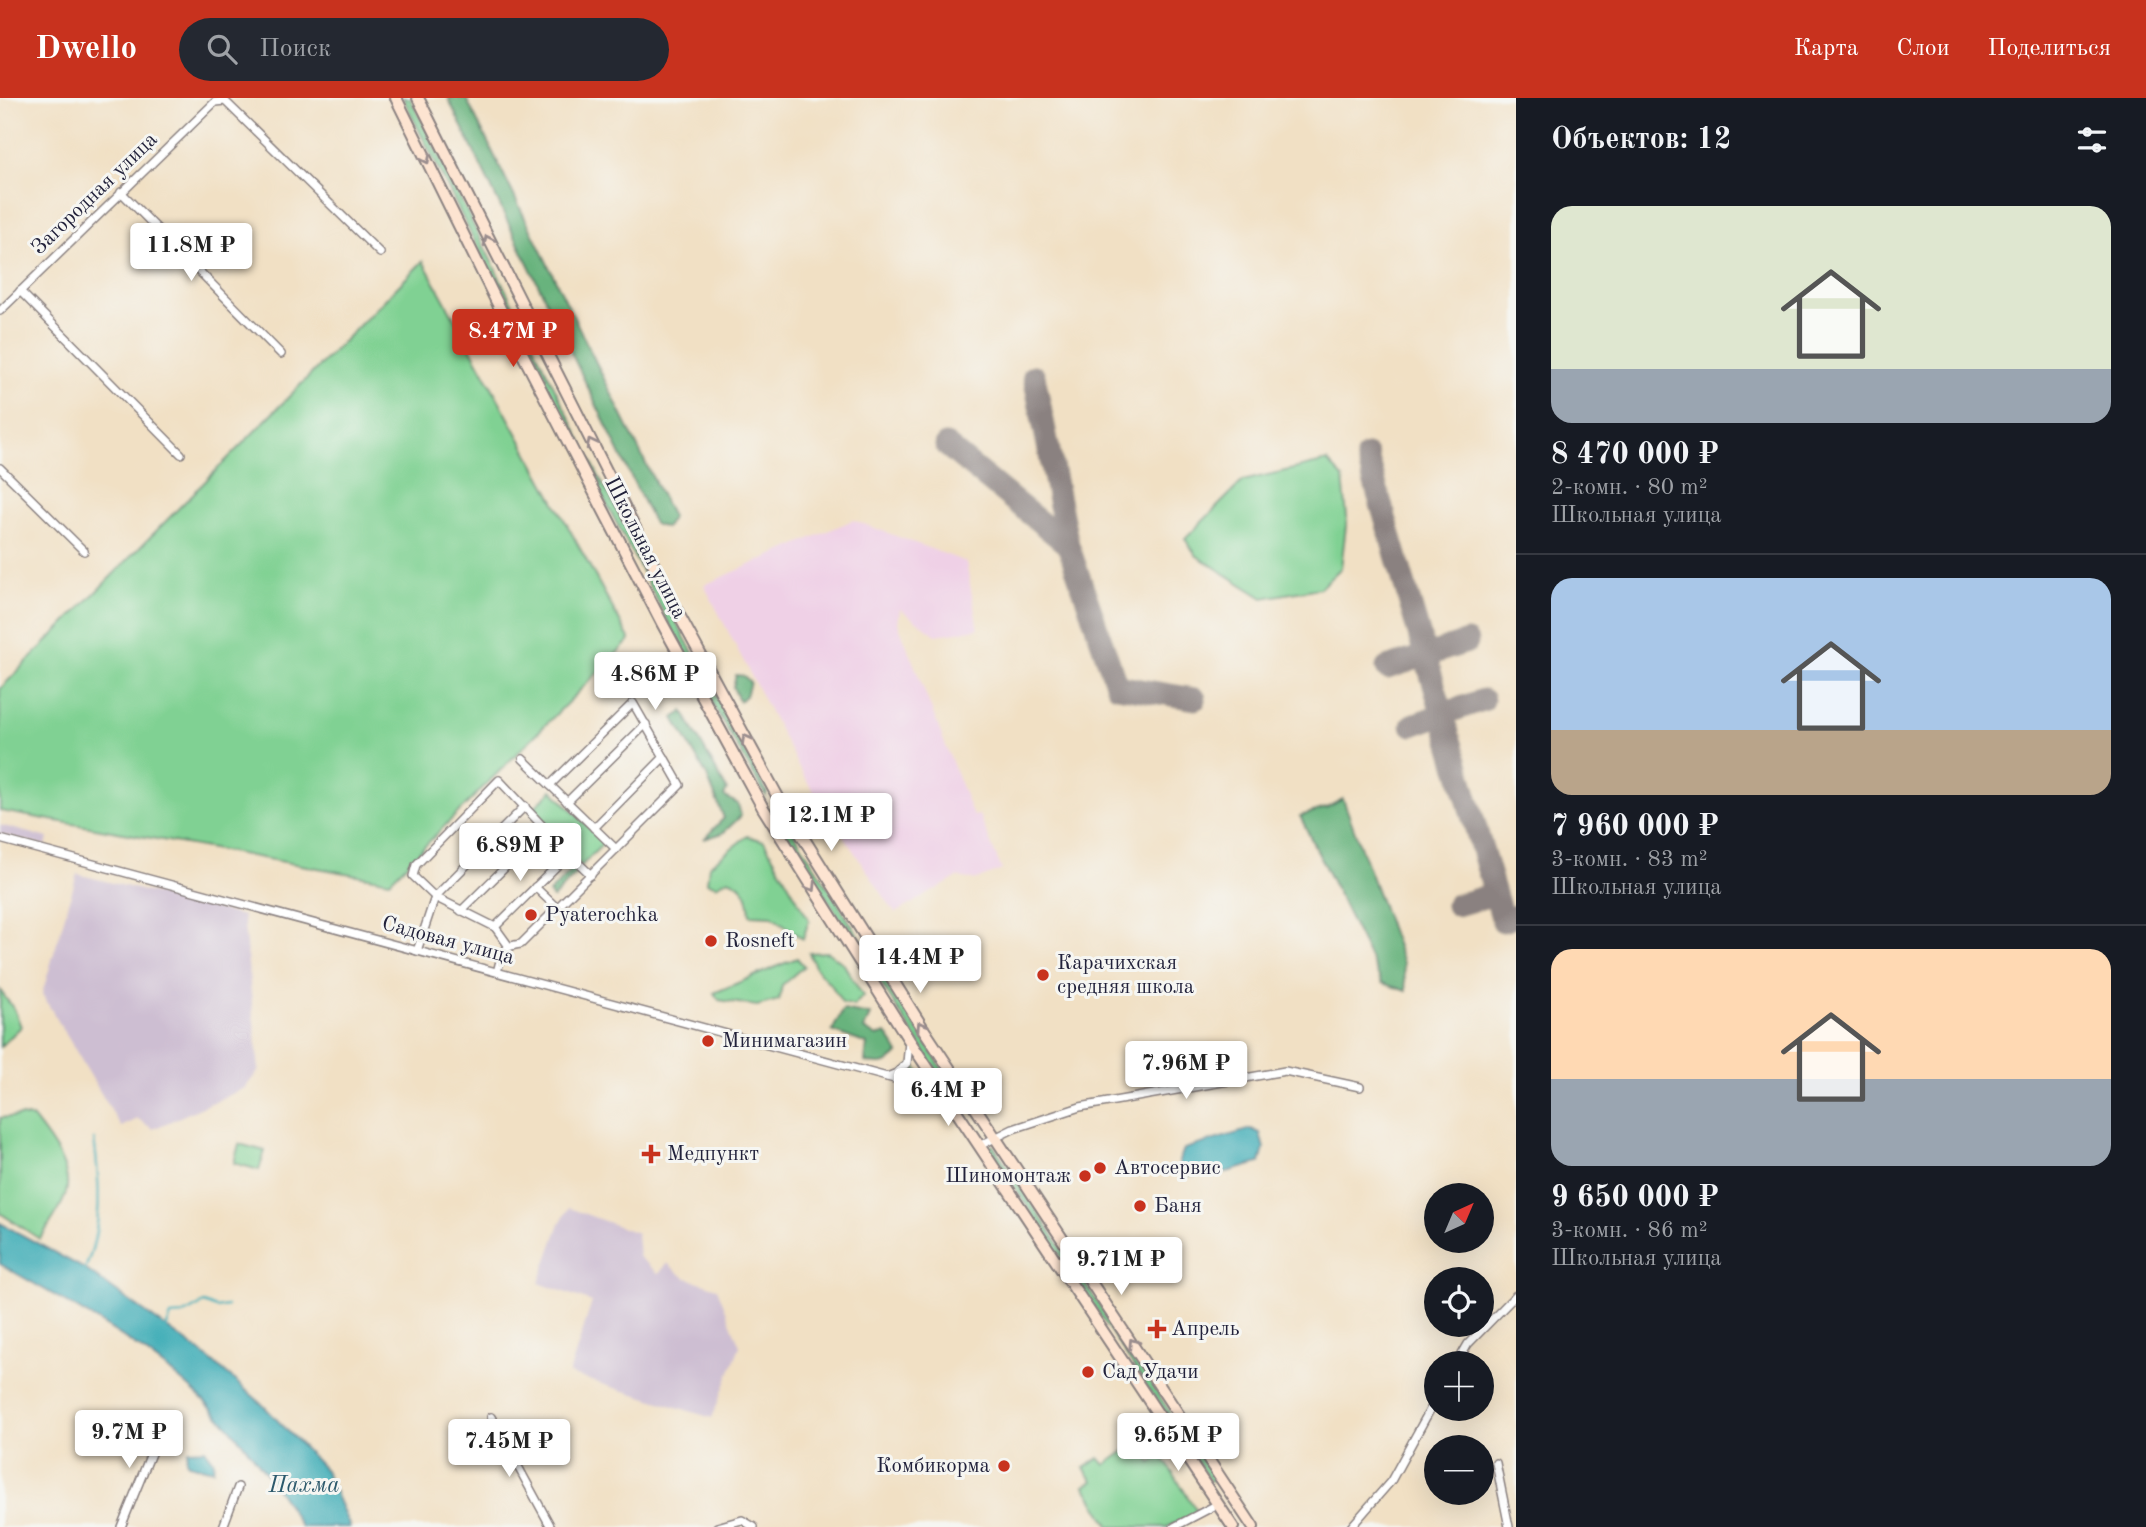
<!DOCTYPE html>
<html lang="ru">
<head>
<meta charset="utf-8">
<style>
	body { margin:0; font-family:"Old Standard TT",serif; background:#242831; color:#f1f3f6; height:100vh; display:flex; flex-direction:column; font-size:26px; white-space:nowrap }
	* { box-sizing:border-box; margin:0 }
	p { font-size:23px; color:#9ea1a6 }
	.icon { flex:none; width:38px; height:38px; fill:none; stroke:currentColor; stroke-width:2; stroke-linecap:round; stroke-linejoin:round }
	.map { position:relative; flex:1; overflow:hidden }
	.side { display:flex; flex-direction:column; background:#171b24; width:630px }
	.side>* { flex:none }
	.needle { width:46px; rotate:44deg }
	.buttons { position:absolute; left:1424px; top:1085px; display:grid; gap:14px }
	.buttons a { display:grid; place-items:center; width:70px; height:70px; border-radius:50%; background:#171b24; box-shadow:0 7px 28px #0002; font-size:35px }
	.price { position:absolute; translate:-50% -60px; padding:0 16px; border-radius:7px; background:#fff; color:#222; font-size:23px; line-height:46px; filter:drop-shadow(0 2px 4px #0008) }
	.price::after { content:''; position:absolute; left:50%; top:42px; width:21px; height:16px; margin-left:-10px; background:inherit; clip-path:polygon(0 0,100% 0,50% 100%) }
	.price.on { background:#c8321e; color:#fff }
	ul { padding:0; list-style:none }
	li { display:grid; align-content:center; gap:14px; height:371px; padding:0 35px }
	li+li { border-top:2px solid #363941 }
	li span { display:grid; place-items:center; height:217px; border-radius:21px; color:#555 }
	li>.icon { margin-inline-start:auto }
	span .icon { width:126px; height:126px; fill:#fffc; stroke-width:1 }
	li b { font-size:30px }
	h2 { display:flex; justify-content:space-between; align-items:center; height:84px; padding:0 35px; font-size:30px }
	header { display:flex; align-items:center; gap:42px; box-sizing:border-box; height:98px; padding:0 35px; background:#c8321e; color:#fff }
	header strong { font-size:33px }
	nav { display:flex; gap:38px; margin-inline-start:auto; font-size:24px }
	.search { width:490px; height:63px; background:#242831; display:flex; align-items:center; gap:18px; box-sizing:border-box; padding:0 24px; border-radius:38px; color:#9ea1a6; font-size:26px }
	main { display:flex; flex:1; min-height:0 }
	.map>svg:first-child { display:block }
</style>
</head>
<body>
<header>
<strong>Dwello</strong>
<div class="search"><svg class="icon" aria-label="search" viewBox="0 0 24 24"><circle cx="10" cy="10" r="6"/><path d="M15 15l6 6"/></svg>Поиск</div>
<nav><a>Карта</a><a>Слои</a><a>Поделиться</a></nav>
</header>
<main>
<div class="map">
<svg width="1516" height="1429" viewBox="0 0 1516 1429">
	<rect width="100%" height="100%" fill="#f6f6f2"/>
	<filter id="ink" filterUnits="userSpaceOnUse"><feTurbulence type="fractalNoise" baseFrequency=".0143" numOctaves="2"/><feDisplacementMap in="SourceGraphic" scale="14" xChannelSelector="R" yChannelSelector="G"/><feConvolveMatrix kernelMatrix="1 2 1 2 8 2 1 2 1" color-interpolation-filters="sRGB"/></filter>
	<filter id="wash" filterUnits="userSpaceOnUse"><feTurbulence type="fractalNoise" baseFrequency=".00686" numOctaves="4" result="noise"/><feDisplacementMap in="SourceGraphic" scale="28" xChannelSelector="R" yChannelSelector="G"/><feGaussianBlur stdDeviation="1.57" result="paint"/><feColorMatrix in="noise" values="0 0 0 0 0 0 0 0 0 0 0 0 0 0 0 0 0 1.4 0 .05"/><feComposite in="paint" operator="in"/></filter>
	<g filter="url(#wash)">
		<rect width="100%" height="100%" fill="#f1e0c4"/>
		<!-- built -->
		<polygon fill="#efd0e6" points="853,422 966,464 978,531 936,537 900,511 898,525 973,718 979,717 1002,772 976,782 958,779 895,815 804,679 704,487"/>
		<!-- industrial -->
		<g fill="#cdbed2">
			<polygon points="0,727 48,740 46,748 0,736"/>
			<polygon points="77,776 243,818 259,972 245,990 153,1031 138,1021 121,1029 42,896"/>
			<polygon points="569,1110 637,1135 639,1159 659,1176 667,1165 684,1179 717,1190 740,1248 712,1320 569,1276 592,1204 539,1185 560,1125"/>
		</g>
		<!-- green -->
		<g fill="#80d193" stroke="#517a67" stroke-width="2">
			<polygon points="403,0 410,0 600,381 767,694 766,698 701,586 594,382"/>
			<polygon points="423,163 630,542 390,783 0,713 0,591"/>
			<polygon points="1327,363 1343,380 1347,419 1341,470 1320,490 1263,500 1197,458 1185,441 1243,383"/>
			<polygon points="552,692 604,745 581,768 567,753 569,750 531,713"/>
			<polygon points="774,709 778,710 943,972 941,976 938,975 772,713"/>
			<path d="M747,738L764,743L809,822L803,841L772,818L750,817C749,799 746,787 728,781L716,788L707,784L709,768Z"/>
			<polygon points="827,854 843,865 863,898 854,908 842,905 832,888 816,871 809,855"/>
			<polygon points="797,860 804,868 782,887 779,902 757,908 719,902 714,895"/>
			<polygon points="0,892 15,913 21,929 0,949"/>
			<polygon points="913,965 927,985 901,979"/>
			<path d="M21,1018L33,1020C48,1039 75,1072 65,1098C60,1113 48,1128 40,1141L0,1115V1020Z"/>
			<polygon points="239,1046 265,1053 259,1072 234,1065"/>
			<polygon points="993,1047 1170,1314 1166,1317 988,1049"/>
			<polygon points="1179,1326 1215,1380 1214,1383 1210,1383 1174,1329"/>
			<polygon points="1136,1345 1151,1365 1162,1358 1198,1415 1167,1429 1110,1429 1085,1388 1093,1383 1084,1370 1099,1360 1105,1367"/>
		</g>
		<!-- forest -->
		<g fill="#68b37d" stroke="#456a5c" stroke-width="2">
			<polygon points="448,0 466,0 672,419 666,430 654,426"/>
			<polygon points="736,577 744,578 750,584 746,598 739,603 733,589"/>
			<polygon points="683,613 727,692 724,698 738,706 741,718 723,735 704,741 724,720 707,678 674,620"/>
			<polygon points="1343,701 1403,865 1406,893 1382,885 1300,718 1326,710"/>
			<polygon points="574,770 578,774 553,800 549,795"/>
			<path d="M843,912L870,917L864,931L877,939L886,935L899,955C888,967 881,968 865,964L867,946L832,933Z"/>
		</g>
		<!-- water -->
		<g fill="#3aabb5" stroke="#2e6678" stroke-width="2">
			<polygon points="1251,1031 1260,1035 1264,1051 1260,1065 1223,1075 1185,1078 1179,1063 1184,1051"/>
			<path d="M0,1125L85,1171L207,1259L261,1305L325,1372L350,1429H301C276,1386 246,1345 211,1310C152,1249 72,1208 0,1166Z"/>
			<polygon points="205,1351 214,1363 213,1372 189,1366 186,1362 188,1352"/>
		</g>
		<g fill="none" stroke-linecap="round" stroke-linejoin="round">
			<!-- stream -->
			<g stroke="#3aabb5" stroke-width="2.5">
				<path d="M85,1171C103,1131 100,1084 94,1041"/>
				<polyline points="166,1231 171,1218 182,1217 204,1205 216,1210 227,1208"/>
			</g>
			<!-- taxiway -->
			<g stroke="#8a8180" stroke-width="23">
				<polyline points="1034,278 1068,447 1117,588 1195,601"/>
				<polyline points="946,347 1068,447"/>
				<polyline points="1367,358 1503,823 1516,818"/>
				<polyline points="1387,570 1467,544"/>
				<polyline points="1412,627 1483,602"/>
				<polyline points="1457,807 1495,796"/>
			</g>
		</g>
	</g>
	<g filter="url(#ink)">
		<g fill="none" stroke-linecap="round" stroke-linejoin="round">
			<defs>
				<g id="street">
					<polyline points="121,94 281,256"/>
					<polyline points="20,193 181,356"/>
					<polyline points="0,213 215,4 225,3 380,155"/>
					<polyline points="0,370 84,453"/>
					<polyline points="523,661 616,751"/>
					<polygon points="499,682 569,756 495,829 435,799 413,778 416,767"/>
					<polyline points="550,687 633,605 664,659 594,730"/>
					<polyline points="567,704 646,626"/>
					<polyline points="0,741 943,994"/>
					<polyline points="569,756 591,777"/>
					<polyline points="535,789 557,810"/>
					<polyline points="461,813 544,731"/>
					<polyline points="495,829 508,847"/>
					<polyline points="417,853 435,799 525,708"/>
					<path d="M497,874C502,857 501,848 521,846L680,687L664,659"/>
					<polyline points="887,979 897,975 907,965 909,943"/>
					<polyline points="979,1048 1013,1031 1080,1009 1285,973 1360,989"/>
					<polyline points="1457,1265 1468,1246 1516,1197"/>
					<polyline points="491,1319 551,1429"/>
					<polyline points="1496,1365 1509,1429"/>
					<polyline points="121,1429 163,1326"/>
					<polyline points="223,1429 238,1389"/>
					<polyline points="717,1429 742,1422 754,1429"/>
					<polyline points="1174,1429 1218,1406"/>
					<polyline points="1351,1429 1391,1383 1437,1299"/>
				</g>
				<g id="secondary">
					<polyline points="396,0 521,253 662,525 763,710 909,942 1233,1429"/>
					<polyline points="418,0 679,517 779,701 924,932 1253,1429"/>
				</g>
			</defs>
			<!-- street casing -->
			<use href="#street" stroke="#8a8180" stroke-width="10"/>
			<!-- secondary casing -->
			<use href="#secondary" stroke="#8a8180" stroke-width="14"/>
			<!-- street -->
			<use href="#street" stroke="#fff" stroke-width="7"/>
			<!-- secondary -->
			<use href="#secondary" stroke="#fde4d1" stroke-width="10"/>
		</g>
		<!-- one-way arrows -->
		<defs><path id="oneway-chevron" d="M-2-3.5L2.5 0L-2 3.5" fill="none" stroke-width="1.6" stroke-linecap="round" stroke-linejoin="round" transform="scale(1.75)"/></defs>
		<g stroke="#9a8d8e">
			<use href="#oneway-chevron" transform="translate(426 61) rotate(64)"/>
			<use href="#oneway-chevron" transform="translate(488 142) rotate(-116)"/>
			<use href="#oneway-chevron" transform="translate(591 345) rotate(-117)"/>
			<use href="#oneway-chevron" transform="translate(746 641) rotate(-119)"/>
			<use href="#oneway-chevron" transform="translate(812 789) rotate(58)"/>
			<use href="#oneway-chevron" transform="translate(921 928) rotate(-123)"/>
			<use href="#oneway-chevron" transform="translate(1133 1245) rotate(-123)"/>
		</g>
	</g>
	<!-- markers -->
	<g fill="#c8321e" stroke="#f6f6f2" stroke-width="2.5">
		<circle cx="531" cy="817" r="7"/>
		<circle cx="711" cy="843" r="7"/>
		<circle cx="1043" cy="877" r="7"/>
		<circle cx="708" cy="943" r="7"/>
		<path d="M647.5 1045.5h7v7h7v7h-7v7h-7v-7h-7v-7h7z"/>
		<circle cx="1100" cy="1070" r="7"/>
		<circle cx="1085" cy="1078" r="7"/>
		<circle cx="1140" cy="1108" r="7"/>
		<path d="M1153.5 1220.5h7v7h7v7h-7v7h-7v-7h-7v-7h7z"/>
		<circle cx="1088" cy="1274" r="7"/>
		<circle cx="1004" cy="1368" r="7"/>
	</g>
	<g text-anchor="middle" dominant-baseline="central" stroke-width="6" stroke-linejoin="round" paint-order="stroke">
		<!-- street labels -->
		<g font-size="21" fill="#22223b" stroke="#f6f6f2">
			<text transform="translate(95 96) rotate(-44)">Загородная улица</text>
			<text transform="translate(645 450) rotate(63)">Школьная улица</text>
			<text transform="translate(448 843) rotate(15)">Садовая улица</text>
		</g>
		<!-- poi labels -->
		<g font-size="21" fill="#22223b" stroke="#f6f6f2" text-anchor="start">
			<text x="545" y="817">Pyaterochka</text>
			<text x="725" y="843">Rosneft</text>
			<text x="1057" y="865">Карачихская<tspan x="1057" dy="24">средняя школа</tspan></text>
			<text x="722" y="943">Минимагазин</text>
			<text x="667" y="1056">Медпункт</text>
			<text x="1114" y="1070">Автосервис</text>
			<text x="1071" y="1078" text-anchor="end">Шиномонтаж</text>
			<text x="1154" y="1108">Баня</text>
			<text x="1171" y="1231">Апрель</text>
			<text x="1102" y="1274">Сад Удачи</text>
			<text x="990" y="1368" text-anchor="end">Комбикорма</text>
		</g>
		<!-- water labels -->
		<g font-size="23" font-style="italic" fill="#2c596c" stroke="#f6f6f2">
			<text x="304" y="1387">Пахма</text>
		</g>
	</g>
</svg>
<div class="buttons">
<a><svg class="needle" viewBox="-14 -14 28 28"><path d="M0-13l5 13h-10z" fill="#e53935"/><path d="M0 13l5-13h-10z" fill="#9ea1a6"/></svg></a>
<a><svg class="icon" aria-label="locate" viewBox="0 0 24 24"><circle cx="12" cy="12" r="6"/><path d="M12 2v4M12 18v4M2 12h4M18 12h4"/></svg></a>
<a>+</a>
<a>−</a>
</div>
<b class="price" style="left:191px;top:185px">11.8M ₽</b>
<b class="price on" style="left:513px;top:271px">8.47M ₽</b>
<b class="price" style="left:655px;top:614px">4.86M ₽</b>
<b class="price" style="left:831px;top:755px">12.1M ₽</b>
<b class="price" style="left:520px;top:785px">6.89M ₽</b>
<b class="price" style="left:920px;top:897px">14.4M ₽</b>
<b class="price" style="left:1186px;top:1003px">7.96M ₽</b>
<b class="price" style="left:948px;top:1030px">6.4M ₽</b>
<b class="price" style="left:1121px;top:1199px">9.71M ₽</b>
<b class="price" style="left:129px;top:1372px">9.7M ₽</b>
<b class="price" style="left:1178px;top:1375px">9.65M ₽</b>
<b class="price" style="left:509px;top:1381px">7.45M ₽</b>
</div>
<section class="side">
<h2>Объектов: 12<svg class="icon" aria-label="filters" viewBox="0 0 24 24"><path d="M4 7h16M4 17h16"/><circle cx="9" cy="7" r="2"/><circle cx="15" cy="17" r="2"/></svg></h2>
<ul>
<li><span style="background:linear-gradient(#dfe7d0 75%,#9aa5b1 0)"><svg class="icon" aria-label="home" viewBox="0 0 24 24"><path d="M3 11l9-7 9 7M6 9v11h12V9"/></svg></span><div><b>8 470 000 ₽</b><p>2-комн. · 80 m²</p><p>Школьная улица</p></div></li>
<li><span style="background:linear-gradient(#a9c7e8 70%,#b9a48a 0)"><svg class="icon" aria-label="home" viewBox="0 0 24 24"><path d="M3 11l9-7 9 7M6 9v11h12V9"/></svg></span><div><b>7 960 000 ₽</b><p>3-комн. · 83 m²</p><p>Школьная улица</p></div></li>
<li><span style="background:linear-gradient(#ffd9b3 60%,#9aa5b1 0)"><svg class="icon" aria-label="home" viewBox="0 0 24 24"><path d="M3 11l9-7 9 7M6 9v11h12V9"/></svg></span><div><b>9 650 000 ₽</b><p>3-комн. · 86 m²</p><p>Школьная улица</p></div></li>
</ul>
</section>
</main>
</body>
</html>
